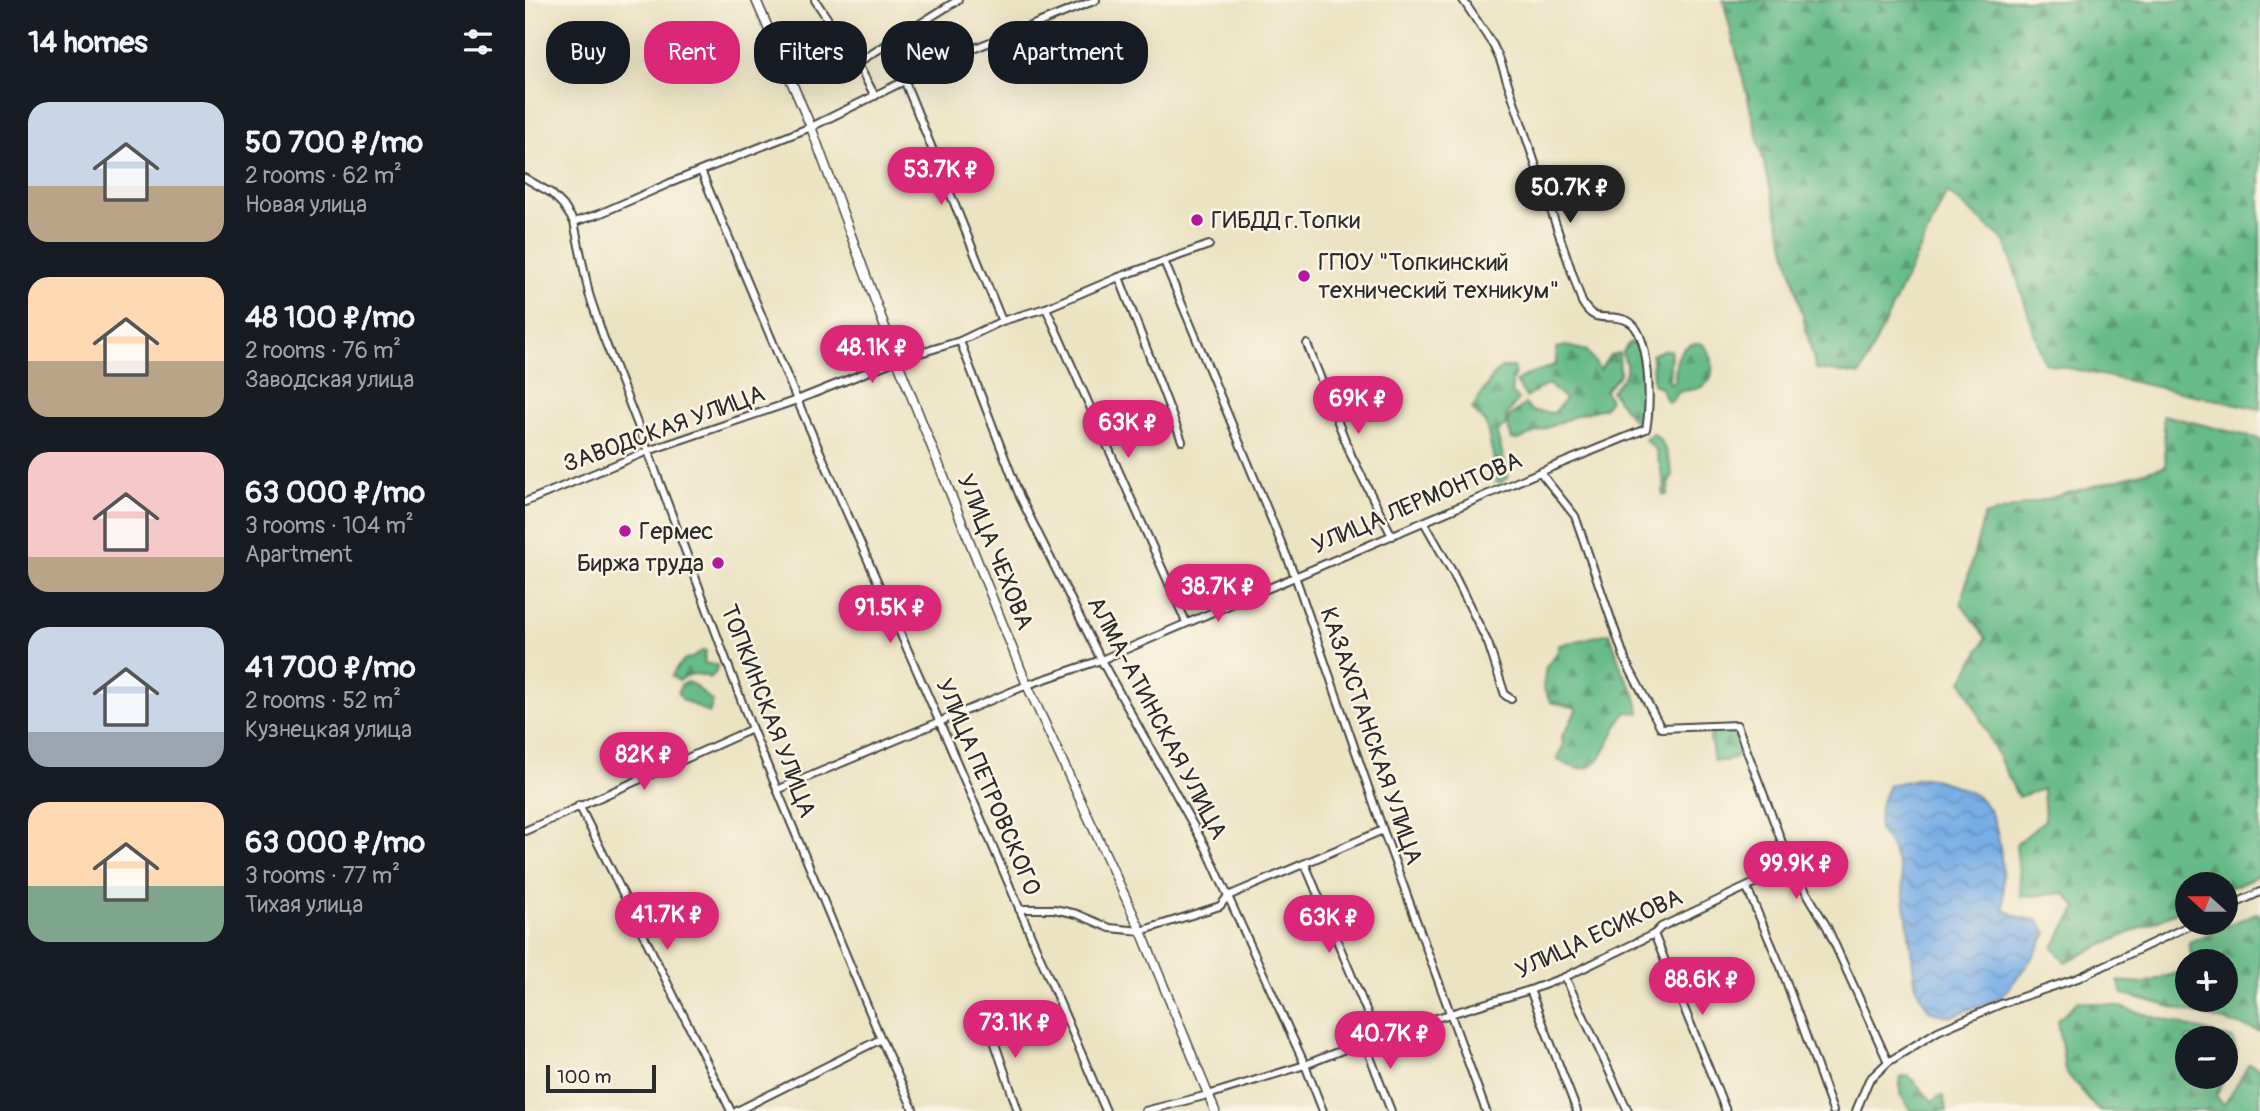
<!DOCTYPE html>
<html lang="en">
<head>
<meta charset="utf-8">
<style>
	body { margin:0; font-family:Pangolin,sans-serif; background:#242831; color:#f1f3f6; height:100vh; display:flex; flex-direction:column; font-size:26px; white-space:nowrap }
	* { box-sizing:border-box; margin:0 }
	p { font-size:23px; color:#9ea1a6 }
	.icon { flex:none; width:38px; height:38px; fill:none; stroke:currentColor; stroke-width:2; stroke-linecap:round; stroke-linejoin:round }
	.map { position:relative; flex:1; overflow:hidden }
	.panel { display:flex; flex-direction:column; background:#171b24; width:525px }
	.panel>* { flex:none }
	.top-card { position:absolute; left:21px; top:21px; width:665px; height:63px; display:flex; gap:14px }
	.needle { width:46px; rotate:291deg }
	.tools { position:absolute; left:1650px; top:872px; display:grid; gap:14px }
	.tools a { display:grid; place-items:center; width:63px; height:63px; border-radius:50%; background:#171b24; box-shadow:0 7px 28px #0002; font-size:35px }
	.scale { position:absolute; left:21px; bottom:18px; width:110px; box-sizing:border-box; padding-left:7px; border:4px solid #2b2b2b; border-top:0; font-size:19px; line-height:24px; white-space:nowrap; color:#2b2b2b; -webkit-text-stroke:5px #fcf5e5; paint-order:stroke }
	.price { position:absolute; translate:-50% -60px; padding:0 16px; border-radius:24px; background:#db2777; color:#fff; font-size:23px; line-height:46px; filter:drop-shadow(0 2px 4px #0008) }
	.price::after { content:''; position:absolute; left:50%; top:42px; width:21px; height:16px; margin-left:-10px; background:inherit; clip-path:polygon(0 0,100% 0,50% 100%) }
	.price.current { background:#222; color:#fff }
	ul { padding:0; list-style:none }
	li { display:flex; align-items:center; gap:21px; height:175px; padding:0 28px }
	li span { display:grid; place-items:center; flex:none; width:196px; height:140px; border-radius:21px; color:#555 }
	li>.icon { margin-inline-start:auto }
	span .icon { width:84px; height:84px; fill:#fffc; stroke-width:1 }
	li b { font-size:30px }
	h2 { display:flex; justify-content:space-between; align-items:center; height:84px; padding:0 28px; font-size:30px }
	.tag { padding:0 24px; border-radius:28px; background:#171b24; box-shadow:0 7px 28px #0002; font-size:24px; line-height:63px }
	.tag.current { background:#db2777; color:#fff }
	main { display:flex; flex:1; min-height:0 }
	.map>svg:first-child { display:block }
</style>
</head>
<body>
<main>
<section class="panel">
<h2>14 homes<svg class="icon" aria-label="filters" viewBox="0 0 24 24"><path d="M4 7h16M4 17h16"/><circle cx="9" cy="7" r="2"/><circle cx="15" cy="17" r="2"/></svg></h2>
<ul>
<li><span style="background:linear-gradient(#c9d6e8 60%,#b9a48a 0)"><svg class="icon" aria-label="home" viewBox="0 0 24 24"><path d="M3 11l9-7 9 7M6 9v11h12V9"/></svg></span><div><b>50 700 ₽/mo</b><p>2 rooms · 62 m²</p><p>Новая улица</p></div></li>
<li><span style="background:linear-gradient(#ffd9b3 60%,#b9a48a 0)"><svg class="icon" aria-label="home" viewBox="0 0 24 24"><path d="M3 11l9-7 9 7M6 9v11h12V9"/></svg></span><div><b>48 100 ₽/mo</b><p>2 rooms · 76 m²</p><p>Заводская улица</p></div></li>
<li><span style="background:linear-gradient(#f6c9c9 75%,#b9a48a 0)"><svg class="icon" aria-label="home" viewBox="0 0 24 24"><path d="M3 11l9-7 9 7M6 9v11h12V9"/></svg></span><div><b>63 000 ₽/mo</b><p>3 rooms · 104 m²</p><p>Apartment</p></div></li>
<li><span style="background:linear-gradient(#c9d6e8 75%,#9aa5b1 0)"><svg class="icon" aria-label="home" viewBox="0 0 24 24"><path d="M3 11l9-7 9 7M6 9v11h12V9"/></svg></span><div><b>41 700 ₽/mo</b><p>2 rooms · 52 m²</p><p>Кузнецкая улица</p></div></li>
<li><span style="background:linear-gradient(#ffd9b3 60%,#7fa58c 0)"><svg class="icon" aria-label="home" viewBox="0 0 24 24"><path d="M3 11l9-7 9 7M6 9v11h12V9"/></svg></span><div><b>63 000 ₽/mo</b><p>3 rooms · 77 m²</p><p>Тихая улица</p></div></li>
</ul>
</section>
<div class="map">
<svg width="1735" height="1111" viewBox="0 0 1735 1111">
	<defs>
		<pattern id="forest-firs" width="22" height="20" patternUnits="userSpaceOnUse" patternTransform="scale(1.75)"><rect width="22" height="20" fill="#68bc88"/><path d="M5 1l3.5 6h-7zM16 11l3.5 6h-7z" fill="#56996f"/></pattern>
		<pattern id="water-waves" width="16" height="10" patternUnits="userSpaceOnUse" patternTransform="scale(1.75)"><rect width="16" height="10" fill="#78aee6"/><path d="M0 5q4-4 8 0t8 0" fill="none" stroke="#638ebb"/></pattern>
	</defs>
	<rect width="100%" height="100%" fill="#fcf5e5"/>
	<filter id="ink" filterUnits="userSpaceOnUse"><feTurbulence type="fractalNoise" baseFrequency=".0143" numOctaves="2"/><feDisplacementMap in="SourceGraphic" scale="14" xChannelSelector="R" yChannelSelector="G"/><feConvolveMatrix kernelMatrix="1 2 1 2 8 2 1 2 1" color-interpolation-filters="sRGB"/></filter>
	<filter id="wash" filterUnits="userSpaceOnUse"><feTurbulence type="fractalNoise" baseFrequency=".00686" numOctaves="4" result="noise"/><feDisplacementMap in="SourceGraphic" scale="28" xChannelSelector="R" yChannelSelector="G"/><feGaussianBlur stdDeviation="1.57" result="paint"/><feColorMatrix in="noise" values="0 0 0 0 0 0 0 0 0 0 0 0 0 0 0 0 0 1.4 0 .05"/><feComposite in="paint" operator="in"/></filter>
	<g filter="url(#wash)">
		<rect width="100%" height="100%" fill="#ece3c3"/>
		<!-- forest -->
		<g fill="url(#forest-firs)" stroke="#4a745a" stroke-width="2">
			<polygon points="1198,0 1735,0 1735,409 1519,363 1480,241 1422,192 1335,375 1291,369"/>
			<path d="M1110,340C1119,363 1121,393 1118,417L1112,420H1108L1086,391C1099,376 1107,373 1097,353L1104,343Z"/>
			<path d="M1170,343H1176C1188,353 1190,365 1185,380C1181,384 1177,388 1171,389C1159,392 1153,388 1147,401L1143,402L1135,387L1128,384L1127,355L1138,350H1146L1144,381L1146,384L1150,381C1150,364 1151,348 1170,343Z"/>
			<path d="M1041,346L1062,351L1075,370L1085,355L1094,353L1095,374L1080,391L1085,400L1079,408L1055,414L993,440L987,439L983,427L984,417L1000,404L1007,411L1029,413L1040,399L1023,384L1001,397L991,382C1004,371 1016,372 1031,364V348Z"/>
			<polygon points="978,367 988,367 990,374 987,381 987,393 993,399 982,415 981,426 974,430 972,435 983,474 983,477 976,483 970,482 972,474 961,424 947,409 968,376"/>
			<polygon points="1638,415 1735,439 1735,875 1701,890 1701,884 1662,884 1662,907 1540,962 1528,947 1552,908 1540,893 1496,897 1491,845 1520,820 1518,789 1493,797 1437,681 1461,638 1436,603 1459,516 1641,466"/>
			<path d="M1127,433C1139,439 1146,463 1148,477L1145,480L1142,495H1138L1137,492L1140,487L1131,450L1120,440Z"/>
			<path d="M1085,633L1097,671L1110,694L1115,713L1102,712C1080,734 1079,791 1032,759L1038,746L1037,736L1044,725L1052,708L1026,702L1018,688L1021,667L1032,653L1034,645Z"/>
			<path d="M178,650L181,651L179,663L192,665L191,672L185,678C173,672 164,673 154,681L147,676L150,670L160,659L167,658Z"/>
			<polygon points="162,682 169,685 188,702 184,713 158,700 153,693 156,685"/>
			<polygon points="1200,728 1208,731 1219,754 1200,761 1189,761 1185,737 1189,730"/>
			<polygon points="1731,913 1735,914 1735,1031 1598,994 1593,981 1619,983 1662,970 1662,999 1701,999 1701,961 1667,961 1664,942"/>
			<polygon points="1553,1001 1591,1006 1708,1039 1712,1052 1701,1075 1701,1038 1662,1038 1662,1076 1700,1076 1691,1096 1699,1105 1724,1064 1735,1068 1735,1111 1574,1111 1540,1071 1533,1020"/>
			<polygon points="1379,1076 1384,1076 1408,1102 1413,1097 1418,1096 1422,1111 1386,1111 1375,1094 1375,1078"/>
		</g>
		<!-- water -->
		<path fill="url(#water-waves)" stroke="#526c88" stroke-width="2" d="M1401,777C1418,782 1448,789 1460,804C1479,828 1477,880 1479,910L1496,918L1513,920L1522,933L1508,957L1477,997L1425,1017L1404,1010L1391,987L1376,873L1367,848L1354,829L1355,806L1364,785Z"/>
	</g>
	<g filter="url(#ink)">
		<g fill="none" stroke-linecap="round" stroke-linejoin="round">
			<defs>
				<g id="minor">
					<polyline points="290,0 332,63"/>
					<polyline points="380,82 477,321"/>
					<polyline points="350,96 332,63 433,0"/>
					<polyline points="176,171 272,400 415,723 581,1111"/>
					<polyline points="0,178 26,193 38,205 49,222 64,294 78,336 123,451 227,729 356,1039 389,1111"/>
					<polyline points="49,222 74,214 145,183 286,127 430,56 571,0"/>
					<polyline points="639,261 770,576 858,830 961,1111"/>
					<polyline points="594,277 657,441"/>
					<polyline points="521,308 661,622"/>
					<polyline points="435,341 495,497 576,660 681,848 780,1065 798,1111"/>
					<polyline points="782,344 826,455 867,536"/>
					<polyline points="1015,472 1050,516 1101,662 1136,728 1212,725 1266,866 1302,927 1363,1062"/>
					<polyline points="0,502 123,451 272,400 372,360 435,341 477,321 521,308 594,277 684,245"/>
					<polyline points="899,522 928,573 963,643 980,695 986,699"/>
					<path d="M252,790L502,685L576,660L1015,472L1121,429C1126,407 1126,332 1103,321C1082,311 1071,327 1057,302L975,60L968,45L938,0"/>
					<polyline points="54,805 206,1111"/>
					<polyline points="0,831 227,729"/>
					<polyline points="780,864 852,1036"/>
					<polyline points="1222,888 1256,967 1308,1111"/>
					<polyline points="1701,908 1735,892"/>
					<polyline points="494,909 529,909 552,914 585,928 616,931 695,906 703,896 858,830"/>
					<polyline points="1129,934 1201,1111"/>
					<polyline points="1040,977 1103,1111"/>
					<polyline points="1005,990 1052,1111"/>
					<polyline points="461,1017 493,1111"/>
					<polyline points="839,1041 866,1111"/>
					<polyline points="212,1111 356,1039"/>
					<polyline points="620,1111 683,1095 780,1065 852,1036 1005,990 1040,977 1129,934 1136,927 1266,866"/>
					<polyline points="1331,1111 1344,1080 1363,1062 1413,1031 1476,1004 1553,978 1672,922"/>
				</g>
				<polyline id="tertiary" points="231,0 286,127 372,360 502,685 616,931 690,1111"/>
			</defs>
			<!-- minor casing -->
			<use href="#minor" stroke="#484742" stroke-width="10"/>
			<!-- tertiary casing -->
			<use href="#tertiary" stroke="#484742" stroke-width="11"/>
			<!-- minor -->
			<use href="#minor" stroke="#fff" stroke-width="6"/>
			<!-- tertiary -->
			<use href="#tertiary" stroke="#fff" stroke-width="8"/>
		</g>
	</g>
	<!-- markers -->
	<g fill="#b5179e" stroke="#fcf5e5" stroke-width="2.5">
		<circle cx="672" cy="220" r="7"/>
		<circle cx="779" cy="276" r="7"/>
		<circle cx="100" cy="531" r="7"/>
		<circle cx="193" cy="563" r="7"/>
	</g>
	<g text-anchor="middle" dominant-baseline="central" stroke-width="5" stroke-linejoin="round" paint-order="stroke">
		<!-- poi labels -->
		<g font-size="24" fill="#2b2b2b" stroke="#fcf5e5" text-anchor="start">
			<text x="686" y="220">ГИБДД г.Топки</text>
			<text x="793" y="262">ГПОУ "Топкинский<tspan x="793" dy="28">технический техникум"</tspan></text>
			<text x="114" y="531">Гермес</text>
			<text x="179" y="563" text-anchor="end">Биржа труда</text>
		</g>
		<!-- street labels -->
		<g font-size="24" fill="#2b2b2b" stroke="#fcf5e5">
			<text transform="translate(139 429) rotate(-20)">ЗАВОДСКАЯ УЛИЦА</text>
			<text transform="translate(892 503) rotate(-23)">УЛИЦА ЛЕРМОНТОВА</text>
			<text transform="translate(470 552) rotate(68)">УЛИЦА ЧЕХОВА</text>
			<text transform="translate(243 711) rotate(69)">ТОПКИНСКАЯ УЛИЦА</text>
			<text transform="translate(632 718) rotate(62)">АЛМА-АТИНСКАЯ УЛИЦА</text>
			<text transform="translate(846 736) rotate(71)">КАЗАХСТАНСКАЯ УЛИЦА</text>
			<text transform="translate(463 787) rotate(67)">УЛИЦА ПЕТРОВСКОГО</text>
			<text transform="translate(1074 934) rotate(-25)">УЛИЦА ЕСИКОВА</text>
		</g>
	</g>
</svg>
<div class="tools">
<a><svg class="needle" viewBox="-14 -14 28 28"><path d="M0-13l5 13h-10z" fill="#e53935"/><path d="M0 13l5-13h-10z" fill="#9ea1a6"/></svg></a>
<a>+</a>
<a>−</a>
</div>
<div class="scale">100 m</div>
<b class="price" style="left:416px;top:207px">53.7K ₽</b>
<b class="price current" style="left:1045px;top:225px">50.7K ₽</b>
<b class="price" style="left:347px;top:385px">48.1K ₽</b>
<b class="price" style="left:833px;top:436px">69K ₽</b>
<b class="price" style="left:603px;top:460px">63K ₽</b>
<b class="price" style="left:693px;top:624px">38.7K ₽</b>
<b class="price" style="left:365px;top:645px">91.5K ₽</b>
<b class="price" style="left:119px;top:792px">82K ₽</b>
<b class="price" style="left:1271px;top:901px">99.9K ₽</b>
<b class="price" style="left:142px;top:952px">41.7K ₽</b>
<b class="price" style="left:804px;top:955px">63K ₽</b>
<b class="price" style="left:1177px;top:1017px">88.6K ₽</b>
<b class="price" style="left:490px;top:1060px">73.1K ₽</b>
<b class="price" style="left:865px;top:1071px">40.7K ₽</b>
<div class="top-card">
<a class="tag">Buy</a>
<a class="tag current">Rent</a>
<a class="tag">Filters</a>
<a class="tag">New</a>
<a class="tag">Apartment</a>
</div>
</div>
</main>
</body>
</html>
